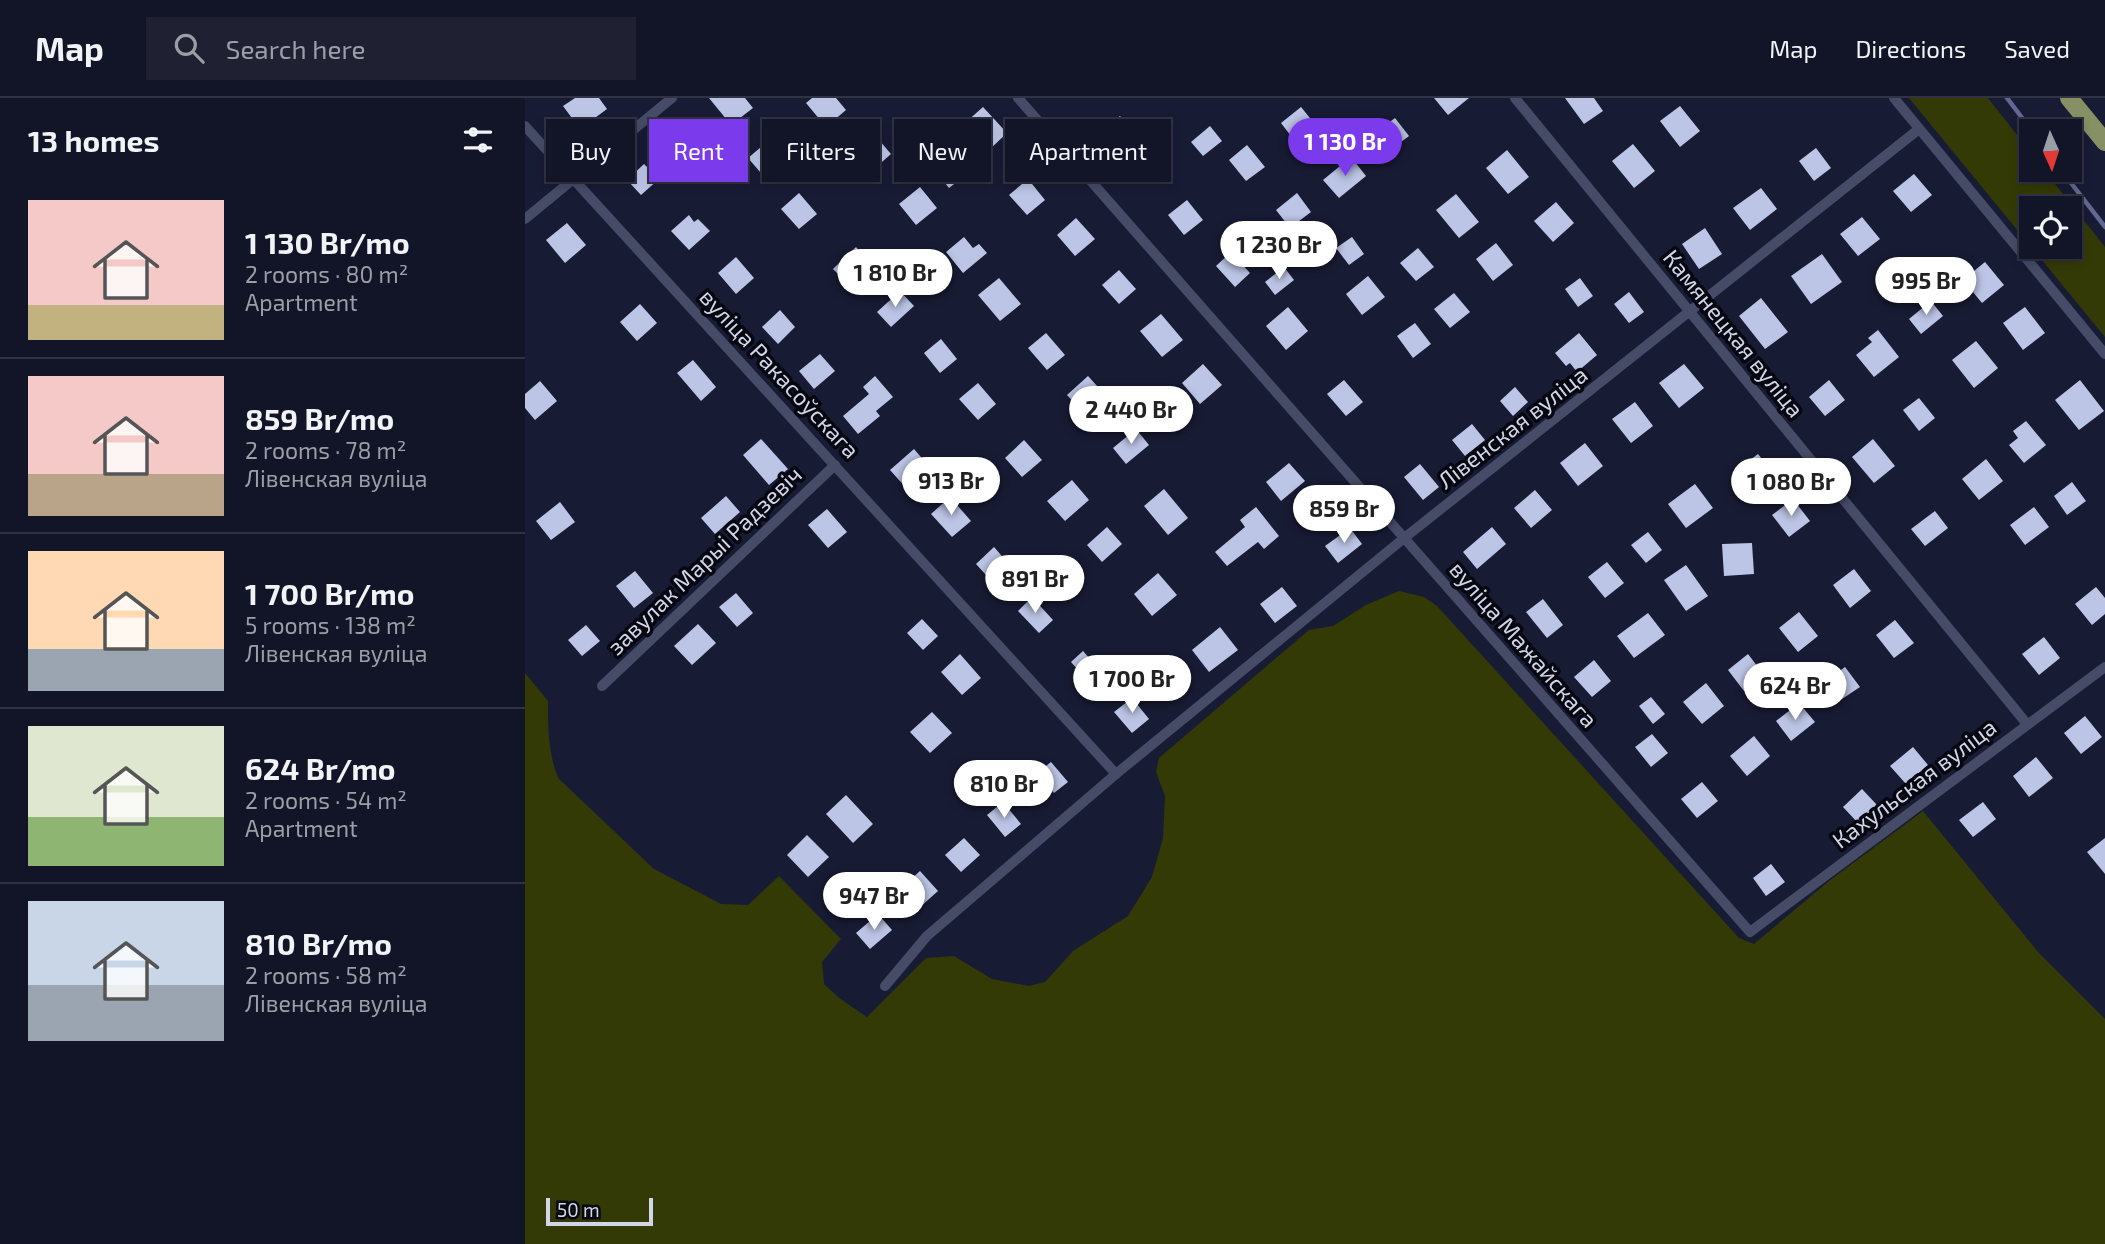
<!DOCTYPE html>
<html lang="en">
<head>
<meta charset="utf-8">
<style>
	body { margin:0; font-family:"Exo 2",sans-serif; background:#1f2133; color:#f1f3f6; height:100vh; display:flex; flex-direction:column; font-size:26px; white-space:nowrap }
	* { box-sizing:border-box; margin:0 }
	p { font-size:23px; color:#9c9ea7 }
	.icon { flex:none; width:38px; height:38px; fill:none; stroke:currentColor; stroke-width:2; stroke-linecap:round; stroke-linejoin:round }
	.map { position:relative; flex:1; overflow:hidden }
	.details { display:flex; flex-direction:column; background:#121427; width:525px }
	.details>* { flex:none }
	.guide { position:absolute; left:21px; top:21px; width:665px; height:63px; display:flex; gap:14px }
	.needle { width:46px; rotate:177deg }
	.tools { position:absolute; left:1494px; top:21px; display:grid; gap:14px }
	.tools a { display:grid; place-items:center; width:63px; height:63px; border-radius:0px; background:#121427; box-shadow:0 4px 10px #0003,0 0 0 2px #313344; font-size:35px }
	.scale { position:absolute; left:21px; bottom:18px; width:107px; box-sizing:border-box; padding-left:7px; border:4px solid #d3d6e7; border-top:0; font-size:19px; line-height:24px; white-space:nowrap; color:#d3d6e7; -webkit-text-stroke:5px #060711; paint-order:stroke }
	.price { position:absolute; translate:-50% -60px; padding:0 16px; border-radius:24px; background:#fff; color:#222; font-size:23px; line-height:46px; filter:drop-shadow(0 2px 4px #0008) }
	.price::after { content:''; position:absolute; left:50%; top:42px; width:21px; height:16px; margin-left:-10px; background:inherit; clip-path:polygon(0 0,100% 0,50% 100%) }
	.price.selected { background:#7c3aed; color:#fff }
	ul { padding:0; list-style:none }
	li { display:flex; align-items:center; gap:21px; height:175px; padding:0 28px }
	li+li { border-top:2px solid #313344 }
	li span { display:grid; place-items:center; flex:none; width:196px; height:140px; border-radius:0px; color:#555 }
	li>.icon { margin-inline-start:auto }
	span .icon { width:84px; height:84px; fill:#fffc; stroke-width:1 }
	li b { font-size:30px }
	h2 { display:flex; justify-content:space-between; align-items:center; height:84px; padding:0 28px; font-size:30px }
	.pill { padding:0 24px; border-radius:0px; background:#121427; box-shadow:0 4px 10px #0003,0 0 0 2px #313344; font-size:24px; line-height:63px }
	.pill.selected { background:#7c3aed; color:#fff }
	header { display:flex; align-items:center; gap:42px; box-sizing:border-box; height:98px; padding:0 35px; background:#121427; border-bottom:2px solid #313344 }
	header strong { font-size:33px }
	nav { display:flex; gap:38px; margin-inline-start:auto; font-size:24px }
	.search { width:490px; height:63px; background:#1f2133; display:flex; align-items:center; gap:18px; box-sizing:border-box; padding:0 24px; border-radius:0px; color:#9c9ea7; font-size:26px }
	main { display:flex; flex:1; min-height:0 }
	.map>svg:first-child { display:block }
</style>
</head>
<body>
<header>
<strong>Map</strong>
<div class="search"><svg class="icon" aria-label="search" viewBox="0 0 24 24"><circle cx="10" cy="10" r="6"/><path d="M15 15l6 6"/></svg>Search here</div>
<nav><a>Map</a><a>Directions</a><a>Saved</a></nav>
</header>
<main>
<section class="details">
<h2>13 homes<svg class="icon" aria-label="filters" viewBox="0 0 24 24"><path d="M4 7h16M4 17h16"/><circle cx="9" cy="7" r="2"/><circle cx="15" cy="17" r="2"/></svg></h2>
<ul>
<li><span style="background:linear-gradient(#f6c9c9 75%,#c2b280 0)"><svg class="icon" aria-label="home" viewBox="0 0 24 24"><path d="M3 11l9-7 9 7M6 9v11h12V9"/></svg></span><div><b>1 130 Br/mo</b><p>2 rooms · 80 m²</p><p>Apartment</p></div></li>
<li><span style="background:linear-gradient(#f6c9c9 70%,#b9a48a 0)"><svg class="icon" aria-label="home" viewBox="0 0 24 24"><path d="M3 11l9-7 9 7M6 9v11h12V9"/></svg></span><div><b>859 Br/mo</b><p>2 rooms · 78 m²</p><p>Лівенская вуліца</p></div></li>
<li><span style="background:linear-gradient(#ffd9b3 70%,#9aa5b1 0)"><svg class="icon" aria-label="home" viewBox="0 0 24 24"><path d="M3 11l9-7 9 7M6 9v11h12V9"/></svg></span><div><b>1 700 Br/mo</b><p>5 rooms · 138 m²</p><p>Лівенская вуліца</p></div></li>
<li><span style="background:linear-gradient(#dfe7d0 65%,#8fb573 0)"><svg class="icon" aria-label="home" viewBox="0 0 24 24"><path d="M3 11l9-7 9 7M6 9v11h12V9"/></svg></span><div><b>624 Br/mo</b><p>2 rooms · 54 m²</p><p>Apartment</p></div></li>
<li><span style="background:linear-gradient(#c9d6e8 60%,#9aa5b1 0)"><svg class="icon" aria-label="home" viewBox="0 0 24 24"><path d="M3 11l9-7 9 7M6 9v11h12V9"/></svg></span><div><b>810 Br/mo</b><p>2 rooms · 58 m²</p><p>Лівенская вуліца</p></div></li>
</ul>
</section>
<div class="map">
<svg width="1580" height="1146" viewBox="0 0 1580 1146">
	<rect width="100%" height="100%" fill="#181b34"/>
	<!-- green -->
	<g fill="#343a06" fill-rule="evenodd">
		<path d="M1384,0H1463L1507,56V72H1519L1580,149V239ZM1507,110H1545V149H1507Z"/>
		<path d="M874,493L899,499L912,508L1214,840L1229,846L1304,783L1398,713L1513,854L1580,921V1146H0V575L23,603C23,630 23,654 33,680L129,771L196,806L223,807L254,778L316,841L297,864L299,886L314,900L342,919L401,860L429,858L467,881L504,888L520,884L548,853L603,818L627,779L638,740L640,698L631,674L634,660L784,532L808,528L841,507Z"/>
	</g>
	<g fill="none" stroke-linecap="round" stroke-linejoin="round">
		<!-- stream -->
		<g stroke="#636892" stroke-width="4.5">
			<polyline points="1482,0 1507,33"/>
			<polyline points="1536,72 1580,129"/>
		</g>
	</g>
	<!-- building -->
	<g fill="#bdc5e6">
		<polygon points="50,0 74,0 82,11 55,31 38,8"/>
		<polygon points="184,0 220,0 228,10 206,27"/>
		<polygon points="287,0 311,0 321,12 301,29 281,5"/>
		<polygon points="909,0 944,0 923,17"/>
		<polygon points="1040,0 1069,0 1078,13 1059,26"/>
		<polygon points="1155,8 1175,33 1155,49 1135,23"/>
		<polygon points="458,9 482,35 464,52 440,25"/>
		<polygon points="776,9 789,25 769,42 756,25"/>
		<polygon points="595,18 611,38 592,53 576,33"/>
		<polygon points="870,20 884,38 864,53 850,35"/>
		<polygon points="685,28 697,43 678,58 666,44"/>
		<polygon points="348,35 366,56 341,78 323,57"/>
		<polygon points="248,39 267,61 242,82 223,60"/>
		<polygon points="1108,46 1130,73 1109,90 1087,63"/>
		<polygon points="722,47 740,69 721,83 704,62"/>
		<polygon points="1291,50 1306,70 1289,83 1274,63"/>
		<polygon points="982,52 1004,79 983,96 961,70"/>
		<polygon points="826,59 841,78 814,100 798,82"/>
		<polygon points="426,64 438,79 424,90 412,75"/>
		<polygon points="119,66 134,81 116,97 102,82"/>
		<polygon points="1389,76 1407,97 1386,114 1368,93"/>
		<polygon points="503,81 520,102 502,117 484,97"/>
		<polygon points="395,89 412,110 391,127 374,106"/>
		<polygon points="1236,90 1252,111 1225,132 1208,110"/>
		<polygon points="274,95 292,116 274,131 256,111"/>
		<polygon points="772,95 786,114 765,130 751,112"/>
		<polygon points="931,96 954,124 934,140 911,112"/>
		<polygon points="662,102 678,122 659,137 643,117"/>
		<polygon points="1031,104 1049,125 1028,144 1009,123"/>
		<polygon points="164,117 169,124 173,121 185,133 164,152 146,133"/>
		<polygon points="1337,119 1355,141 1333,158 1315,136"/>
		<polygon points="551,120 570,141 550,158 532,137"/>
		<polygon points="42,125 61,147 40,165 21,142"/>
		<polygon points="1180,130 1197,156 1174,171 1157,146"/>
		<polygon points="439,139 448,150 454,146 462,155 438,175 421,154"/>
		<polygon points="827,139 839,156 824,167 811,150"/>
		<polygon points="971,145 988,167 968,183 951,161"/>
		<polygon points="331,149 346,166 324,187 308,171"/>
		<polygon points="893,150 909,169 891,183 875,165"/>
		<polygon points="706,154 725,175 710,189 691,168"/>
		<polygon points="1297,156 1317,184 1286,206 1266,178"/>
		<polygon points="211,159 229,180 211,196 193,175"/>
		<polygon points="1460,164 1479,187 1457,205 1438,182"/>
		<polygon points="759,169 769,182 750,197 740,184"/>
		<polygon points="594,172 611,191 594,206 577,187"/>
		<polygon points="843,178 860,199 837,217 821,196"/>
		<polygon points="474,180 496,206 475,223 453,197"/>
		<polygon points="1055,180 1068,198 1053,209 1040,191"/>
		<polygon points="375,193 389,208 366,229 352,214"/>
		<polygon points="1104,194 1119,214 1104,225 1089,206"/>
		<polygon points="929,195 945,214 925,230 909,211"/>
		<polygon points="1236,200 1263,234 1240,251 1214,218"/>
		<polygon points="1406,203 1418,218 1396,236 1384,221"/>
		<polygon points="115,206 132,225 112,243 95,224"/>
		<polygon points="763,209 783,233 761,252 741,228"/>
		<polygon points="1500,209 1520,235 1498,252 1478,225"/>
		<polygon points="255,212 270,229 253,246 237,229"/>
		<polygon points="636,216 658,242 637,259 615,233"/>
		<polygon points="890,225 906,246 888,260 872,238"/>
		<polygon points="1353,232 1374,259 1349,279 1331,257 1347,244 1343,240"/>
		<polygon points="521,235 540,257 522,272 503,250"/>
		<polygon points="1054,235 1072,257 1052,274 1045,265 1041,268 1030,255"/>
		<polygon points="416,241 432,261 415,275 399,255"/>
		<polygon points="1451,243 1473,270 1449,290 1427,262"/>
		<polygon points="295,256 310,273 289,291 274,273"/>
		<polygon points="168,262 191,289 176,303 152,275"/>
		<polygon points="678,266 697,287 675,306 657,285"/>
		<polygon points="1159,266 1179,290 1154,310 1134,285"/>
		<polygon points="350,278 368,299 351,313 355,318 333,336 318,318 344,296 338,289"/>
		<polygon points="563,278 583,300 562,319 542,297"/>
		<polygon points="819,282 838,304 821,318 802,296"/>
		<polygon points="1304,282 1320,302 1300,318 1284,299"/>
		<polygon points="1555,282 1579,313 1554,332 1530,302"/>
		<polygon points="15,283 32,303 10,322 0,310 0,296"/>
		<polygon points="453,285 471,306 453,322 434,301"/>
		<polygon points="990,289 1003,304 988,318 975,303"/>
		<polygon points="1394,300 1410,320 1394,333 1378,312"/>
		<polygon points="1110,304 1128,328 1106,345 1087,321"/>
		<polygon points="1501,323 1521,347 1499,365 1484,347 1493,340 1488,333"/>
		<polygon points="947,326 960,342 940,358 927,342"/>
		<polygon points="611,331 624,347 601,366 588,350"/>
		<polygon points="236,341 263,371 244,387 218,357"/>
		<polygon points="1348,341 1370,368 1349,385 1327,359"/>
		<polygon points="499,342 517,362 497,379 480,360"/>
		<polygon points="1060,345 1078,368 1053,388 1035,365"/>
		<polygon points="389,351 407,372 383,392 365,372"/>
		<polygon points="1233,356 1243,369 1226,382 1216,369"/>
		<polygon points="449,361 460,374 439,392 427,379"/>
		<polygon points="1461,361 1478,383 1454,402 1437,381"/>
		<polygon points="764,365 780,383 756,403 741,384"/>
		<polygon points="895,366 914,389 898,402 879,379"/>
		<polygon points="547,382 564,402 540,423 522,403"/>
		<polygon points="1547,384 1561,403 1542,417 1529,398"/>
		<polygon points="1170,386 1188,410 1161,430 1143,406"/>
		<polygon points="639,391 663,420 643,437 619,408"/>
		<polygon points="1010,392 1027,412 1006,430 989,410"/>
		<polygon points="201,398 215,414 190,436 176,420"/>
		<polygon points="425,399 446,423 427,439 406,416"/>
		<polygon points="1268,401 1285,423 1264,439 1247,417"/>
		<polygon points="35,404 50,424 26,442 11,423"/>
		<polygon points="731,409 754,438 739,451 733,444 702,468 690,454 720,429 715,422"/>
		<polygon points="1509,409 1524,429 1500,447 1485,427"/>
		<polygon points="302,411 322,434 303,450 283,427"/>
		<polygon points="1410,413 1423,430 1400,448 1386,431"/>
		<polygon points="582,429 597,446 577,464 562,447"/>
		<polygon points="967,429 981,446 952,471 938,454"/>
		<polygon points="825,430 837,446 813,465 800,448"/>
		<polygon points="1123,434 1137,452 1121,465 1106,447"/>
		<polygon points="1227,445 1229,476 1199,478 1197,446"/>
		<polygon points="469,449 489,472 471,488 451,466"/>
		<polygon points="1082,464 1099,485 1080,500 1063,479"/>
		<polygon points="1161,467 1183,498 1161,513 1139,482"/>
		<polygon points="1329,471 1346,493 1325,510 1308,487"/>
		<polygon points="110,473 128,495 109,510 91,488"/>
		<polygon points="633,475 652,497 627,518 609,496"/>
		<polygon points="757,489 772,508 750,525 735,506"/>
		<polygon points="1571,489 1580,500 1580,516 1567,527 1550,506"/>
		<polygon points="211,495 228,515 212,529 194,509"/>
		<polygon points="507,499 528,522 514,535 493,513"/>
		<polygon points="1018,501 1038,527 1022,540 1001,514"/>
		<polygon points="1274,514 1293,538 1273,554 1254,530"/>
		<polygon points="1123,515 1140,537 1109,560 1092,538"/>
		<polygon points="397,521 413,538 398,552 382,535"/>
		<polygon points="1370,522 1389,545 1369,560 1351,537"/>
		<polygon points="173,526 191,545 167,567 149,548"/>
		<polygon points="61,527 75,543 57,558 43,542"/>
		<polygon points="695,529 713,552 684,574 667,552"/>
		<polygon points="1519,539 1535,560 1514,577 1497,556"/>
		<polygon points="558,553 578,576 566,587 546,564"/>
		<polygon points="435,556 456,580 437,597 416,574"/>
		<polygon points="1223,556 1239,577 1219,593 1203,572"/>
		<polygon points="1069,562 1086,583 1067,599 1049,579"/>
		<polygon points="1320,569 1335,589 1311,605 1297,586"/>
		<polygon points="1181,585 1199,608 1177,626 1158,604"/>
		<polygon points="1126,599 1140,616 1128,626 1114,608"/>
		<polygon points="607,600 624,621 607,635 589,614"/>
		<polygon points="1274,605 1290,624 1266,643 1251,623"/>
		<polygon points="407,614 427,635 405,655 385,634"/>
		<polygon points="1560,618 1577,639 1556,656 1539,635"/>
		<polygon points="1127,636 1143,655 1126,669 1110,649"/>
		<polygon points="1229,638 1245,658 1222,678 1205,658"/>
		<polygon points="1388,649 1403,667 1381,686 1365,668"/>
		<polygon points="1511,659 1528,680 1504,699 1488,678"/>
		<polygon points="526,664 543,684 529,695 512,675"/>
		<polygon points="1177,684 1193,703 1172,720 1156,701"/>
		<polygon points="1337,691 1352,707 1333,725 1318,709"/>
		<polygon points="321,697 348,726 328,745 301,716"/>
		<polygon points="478,704 496,726 480,739 462,717"/>
		<polygon points="1458,704 1471,721 1448,739 1434,722"/>
		<polygon points="282,737 304,759 283,779 262,757"/>
		<polygon points="439,740 455,757 436,774 420,757"/>
		<polygon points="1580,740 1580,776 1562,754"/>
		<polygon points="1246,766 1260,784 1241,798 1228,780"/>
		<polygon points="395,773 413,793 394,810 376,790"/>
		<polygon points="353,816 367,832 345,851 331,835"/>
	</g>
	<g fill="none" stroke-linecap="round" stroke-linejoin="round">
		<!-- street -->
		<g stroke="#464b68" stroke-width="10">
			<polyline points="493,0 1225,834 1580,569"/>
			<polyline points="990,0 1502,626"/>
			<polyline points="1369,0 1580,256"/>
			<polyline points="0,28 591,676"/>
			<polyline points="0,121 147,0"/>
			<polyline points="77,588 310,367"/>
			<polyline points="360,888 402,838 591,676 878,441 1394,31"/>
		</g>
		<!-- primary -->
		<polyline stroke="#869064" stroke-width="18" points="1544,0 1580,44"/>
	</g>
	<g text-anchor="middle" dominant-baseline="central" stroke-width="7" stroke-linejoin="round" paint-order="stroke">
		<!-- street labels -->
		<g font-size="23" fill="#d3d6e7" stroke="#060711">
			<text transform="translate(1209 235) rotate(51)">Камянецкая вуліца</text>
			<text transform="translate(255 275) rotate(47)">вуліца Ракасоўскага</text>
			<text transform="translate(987 329) rotate(-38)">Лівенская вуліца</text>
			<text transform="translate(179 462) rotate(-44)">завулак Марыі Радзевіч</text>
			<text transform="translate(999 546) rotate(49)">вуліца Мажайскага</text>
			<text transform="translate(1389 685) rotate(-37)">Кахульская вуліца</text>
		</g>
	</g>
</svg>
<div class="tools">
<a><svg class="needle" viewBox="-14 -14 28 28"><path d="M0-13l5 13h-10z" fill="#e53935"/><path d="M0 13l5-13h-10z" fill="#9c9ea7"/></svg></a>
<a><svg class="icon" aria-label="locate" viewBox="0 0 24 24"><circle cx="12" cy="12" r="6"/><path d="M12 2v4M12 18v4M2 12h4M18 12h4"/></svg></a>
</div>
<div class="scale">50 m</div>
<b class="price selected" style="left:820px;top:80px">1 130 Br</b>
<b class="price" style="left:754px;top:183px">1 230 Br</b>
<b class="price" style="left:370px;top:211px">1 810 Br</b>
<b class="price" style="left:1401px;top:219px">995 Br</b>
<b class="price" style="left:606px;top:348px">2 440 Br</b>
<b class="price" style="left:426px;top:419px">913 Br</b>
<b class="price" style="left:1266px;top:420px">1 080 Br</b>
<b class="price" style="left:819px;top:447px">859 Br</b>
<b class="price" style="left:510px;top:517px">891 Br</b>
<b class="price" style="left:607px;top:617px">1 700 Br</b>
<b class="price" style="left:1270px;top:624px">624 Br</b>
<b class="price" style="left:479px;top:722px">810 Br</b>
<b class="price" style="left:349px;top:834px">947 Br</b>
<div class="guide">
<a class="pill">Buy</a>
<a class="pill selected">Rent</a>
<a class="pill">Filters</a>
<a class="pill">New</a>
<a class="pill">Apartment</a>
</div>
</div>
</main>
</body>
</html>
